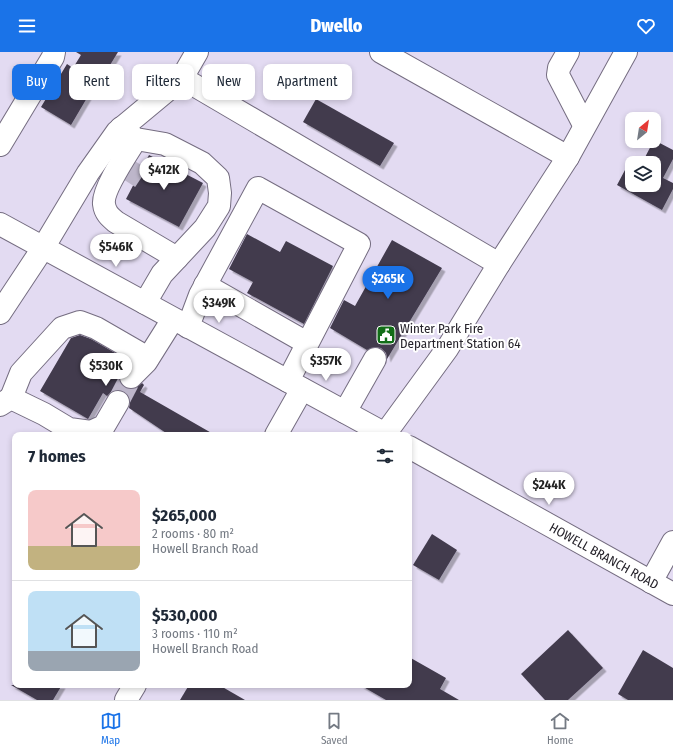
<!DOCTYPE html>
<html lang="en">
<head>
<meta charset="utf-8">
<style>
	body { margin:0; font-family:"Fira Sans Condensed",sans-serif; background:#f2f2f3; color:#1f2937; height:100vh; display:flex; flex-direction:column; font-size:15px; white-space:nowrap }
	* { box-sizing:border-box; margin:0 }
	p { font-size:13px; color:#747a83 }
	.icon { flex:none; width:22px; height:22px; fill:none; stroke:currentColor; stroke-width:2; stroke-linecap:round; stroke-linejoin:round }
	.map { position:relative; flex:1; overflow:hidden }
	.side { position:absolute; left:12px; top:380px; width:400px; height:256px; display:flex; flex-direction:column; background:#fff; border-radius:8px; box-shadow:0 2px 6px #0003 }
	.side>* { flex:none }
	.top-card { position:absolute; left:12px; top:12px; width:400px; height:36px; display:flex; gap:8px }
	.needle { width:26px; rotate:30deg }
	.tools { position:absolute; left:625px; top:60px; display:grid; gap:8px }
	.tools a { display:grid; place-items:center; width:36px; height:36px; border-radius:8px; background:#fff; box-shadow:0 2px 6px #0003; font-size:20px }
	.price { position:absolute; translate:-50% -34px; padding:0 9px; border-radius:14px; background:#fff; color:#222; font-size:13px; line-height:26px; filter:drop-shadow(0 1px 2px #0008) }
	.price::after { content:''; position:absolute; left:50%; top:24px; width:12px; height:9px; margin-left:-6px; background:inherit; clip-path:polygon(0 0,100% 0,50% 100%) }
	.price.on { background:#1a73e8; color:#fff }
	ul { padding:0; list-style:none }
	li { display:flex; align-items:center; gap:12px; height:100px; padding:0 16px }
	li+li { border-top:1px solid #e0e1e3 }
	li span { display:grid; place-items:center; flex:none; width:112px; height:80px; border-radius:8px; color:#555 }
	li>.icon { margin-inline-start:auto }
	span .icon { width:48px; height:48px; fill:#fffc; stroke-width:1 }
	li b { font-size:17px }
	h2 { display:flex; justify-content:space-between; align-items:center; height:48px; padding:0 16px; font-size:17px }
	.chip { padding:0 14px; border-radius:8px; background:#fff; box-shadow:0 2px 6px #0003; font-size:14px; line-height:36px }
	.chip.on { background:#1a73e8; color:#fff }
	header { display:flex; justify-content:space-between; align-items:center; height:52px; padding:0 16px; background:#1a73e8; color:#fff; font-size:18px; font-weight:800 }
	.menu { display:flex; justify-content:space-around; align-items:center; height:56px; border-top:1px solid #e0e1e3; background:#fff; font-size:11px; color:#747a83 }
	.menu a { display:grid; justify-items:center; gap:2px }
	.menu .on { color:#1a73e8 }
	.map>svg:first-child { display:block }
</style>
</head>
<body>
<header><svg class="icon" aria-label="menu" viewBox="0 0 24 24"><path d="M4 6h16M4 12h16M4 18h16"/></svg>Dwello<svg class="icon" aria-label="heart" viewBox="0 0 24 24"><path d="M12 20l-8-8c-3-5 5-10 8-4 3-6 11-1 8 4z"/></svg></header>
<div class="map">
<svg width="673" height="648" viewBox="0 0 673 648">
	<defs>
		<filter id="shadow"><feDropShadow dx="3.5" dy="3.5" stdDeviation="0" flood-color="#0004"/></filter>
	</defs>
	<rect width="100%" height="100%" fill="#e3dbf2"/>
	<!-- building -->
	<g fill="#423b4d" filter="url(#shadow)">
		<polygon points="76,0 118,0 107,18 104,17 71,73 41,55 67,12 73,16 81,3"/>
		<polygon points="316,47 394,91 380,114 303,70"/>
		<polygon points="654,88 673,98 673,107 663,126 673,131 673,137 662,158 617,133 625,118 632,121 632,133 654,133 654,111 642,111"/>
		<polygon points="149,103 203,131 179,175 126,147"/>
		<polygon points="247,182 280,200 286,189 333,214 304,272 247,241 253,230 229,217"/>
		<polygon points="392,188 442,216 387,307 386,301 381,296 375,295 367,298 330,276 344,248 355,254"/>
		<polygon points="80,283 91,287 124,306 118,317 121,319 119,328 122,334 128,337 134,337 142,331 144,333 140,340 215,383 169,383 129,356 130,350 129,344 125,339 118,338 112,339 107,344 103,341 88,367 40,339 71,286"/>
		<polygon points="432,482 457,498 439,528 413,513"/>
		<polygon points="568,578 603,616 568,648 545,648 521,622"/>
		<polygon points="643,598 673,616 673,648 628,648 618,642"/>
		<polygon points="409,605 446,626 440,637 459,648 386,648 360,633 409,633"/>
		<polygon points="11,633 62,633 53,648 37,648"/>
		<polygon points="189,633 219,633 245,648 180,648"/>
	</g>
	<g fill="none" stroke-linecap="round" stroke-linejoin="round">
		<!-- minor-tunnel -->
		<g stroke="#bdb6ca" stroke-width="22" stroke-dasharray="22 11" stroke-linecap="butt">
			<polyline points="126,129 138,111"/>
			<polyline points="118,350 131,325"/>
		</g>
		<defs>
			<g id="minor">
				<polyline points="197,0 182,26 499,212"/>
				<polyline points="381,0 568,105"/>
				<polyline points="568,0 559,16 558,23 584,73"/>
				<polyline points="121,76 136,87 165,92 202,111 218,126 220,141 219,154 205,176 162,222 145,251"/>
				<path d="M136,87C128,100 102,138 104,152C105,161 110,165 116,170L177,206"/>
				<polyline points="0,93 53,5 54,0"/>
				<polyline points="205,233 307,291"/>
				<polyline points="0,261 43,196 88,121 117,80 182,26"/>
				<polyline points="188,275 200,243 258,136 359,192 288,329"/>
				<polyline points="131,325 146,310 173,267"/>
				<polyline points="11,346 21,321 62,276 80,270 96,276 148,306"/>
				<polyline points="0,353 11,346 44,362 69,377 91,380 104,374 118,350"/>
				<polyline points="345,360 375,307"/>
				<polyline points="385,382 447,297 499,212 568,105 626,0"/>
				<polyline points="276,383 302,337"/>
				<polyline points="651,530 673,490"/>
				<polyline points="126,648 135,633"/>
			</g>
			<g id="major">
				<polyline points="0,172 387,383"/>
				<polyline points="409,395 673,542"/>
			</g>
		</defs>
		<!-- minor casing -->
		<use href="#minor" stroke="#756d81" stroke-width="24"/>
		<!-- major casing -->
		<use href="#major" stroke="#756d81" stroke-width="24"/>
		<!-- minor -->
		<use href="#minor" stroke="#fff" stroke-width="22"/>
		<!-- major -->
		<use href="#major" stroke="#fff" stroke-width="22"/>
	</g>
	<!-- icons -->
	<defs>
		<symbol id="civic-square" viewBox="-11 -11 22 22"><rect x="-9" y="-9" width="18" height="18" rx="4" fill="#126d18" stroke="#fff"/><path d="M-.6-6.5H3V-4.5H.6V-3L4-1V1h2V6H-6V1h2V-1L-.6-3ZM-1.2 2.5V6h2.4V2.5Z" fill="#fff"/></symbol>
	</defs>
	<g fill-rule="evenodd">
		<use href="#civic-square" x="375" y="272" width="22" height="22"/>
	</g>
	<g text-anchor="middle" dominant-baseline="central" stroke-width="4" stroke-linejoin="round" paint-order="stroke">
		<!-- poi labels -->
		<g font-size="13" fill="#26232b" stroke="#fff" text-anchor="start">
			<text x="400" y="276">Winter Park Fire<tspan x="400" dy="15">Department Station 64</tspan></text>
		</g>
		<!-- street labels -->
		<g font-size="13" fill="#26232b" stroke="#fff">
			<text transform="translate(604 504) rotate(29)">HOWELL BRANCH ROAD</text>
		</g>
	</g>
</svg>
<div class="tools">
<a><svg class="needle" viewBox="-14 -14 28 28"><path d="M0-13l5 13h-10z" fill="#e53935"/><path d="M0 13l5-13h-10z" fill="#747a83"/></svg></a>
<a><svg class="icon" aria-label="layers" viewBox="0 0 24 24"><path d="M12 4l9 5-9 5-9-5zM3 14l9 5 9-5"/></svg></a>
</div>
<b class="price" style="left:164px;top:139px">$412K</b>
<b class="price" style="left:116px;top:216px">$546K</b>
<b class="price on" style="left:388px;top:248px">$265K</b>
<b class="price" style="left:219px;top:272px">$349K</b>
<b class="price" style="left:326px;top:330px">$357K</b>
<b class="price" style="left:106px;top:335px">$530K</b>
<b class="price" style="left:549px;top:454px">$244K</b>
<div class="top-card">
<a class="chip on">Buy</a>
<a class="chip">Rent</a>
<a class="chip">Filters</a>
<a class="chip">New</a>
<a class="chip">Apartment</a>
</div>
<section class="side">
<h2>7 homes<svg class="icon" aria-label="filters" viewBox="0 0 24 24"><path d="M4 7h16M4 17h16"/><circle cx="9" cy="7" r="2"/><circle cx="15" cy="17" r="2"/></svg></h2>
<ul>
<li><span style="background:linear-gradient(#f6c9c9 70%,#c2b280 0)"><svg class="icon" aria-label="home" viewBox="0 0 24 24"><path d="M3 11l9-7 9 7M6 9v11h12V9"/></svg></span><div><b>$265,000</b><p>2 rooms · 80 m²</p><p>Howell Branch Road</p></div></li>
<li><span style="background:linear-gradient(#bfe0f5 75%,#9aa5b1 0)"><svg class="icon" aria-label="home" viewBox="0 0 24 24"><path d="M3 11l9-7 9 7M6 9v11h12V9"/></svg></span><div><b>$530,000</b><p>3 rooms · 110 m²</p><p>Howell Branch Road</p></div></li>
</ul>
</section>
</div>
<nav class="menu">
<a class="on"><svg class="icon" aria-label="map" viewBox="0 0 24 24"><path d="M3 6l6-2 6 2 6-2v14l-6 2-6-2-6 2zM9 4v14M15 6v14"/></svg>Map</a>
<a><svg class="icon" aria-label="saved" viewBox="0 0 24 24"><path d="M7 4h10v16l-5-4-5 4z"/></svg>Saved</a>
<a><svg class="icon" aria-label="home" viewBox="0 0 24 24"><path d="M3 11l9-7 9 7M6 9v11h12V9"/></svg>Home</a>
</nav>
</body>
</html>
